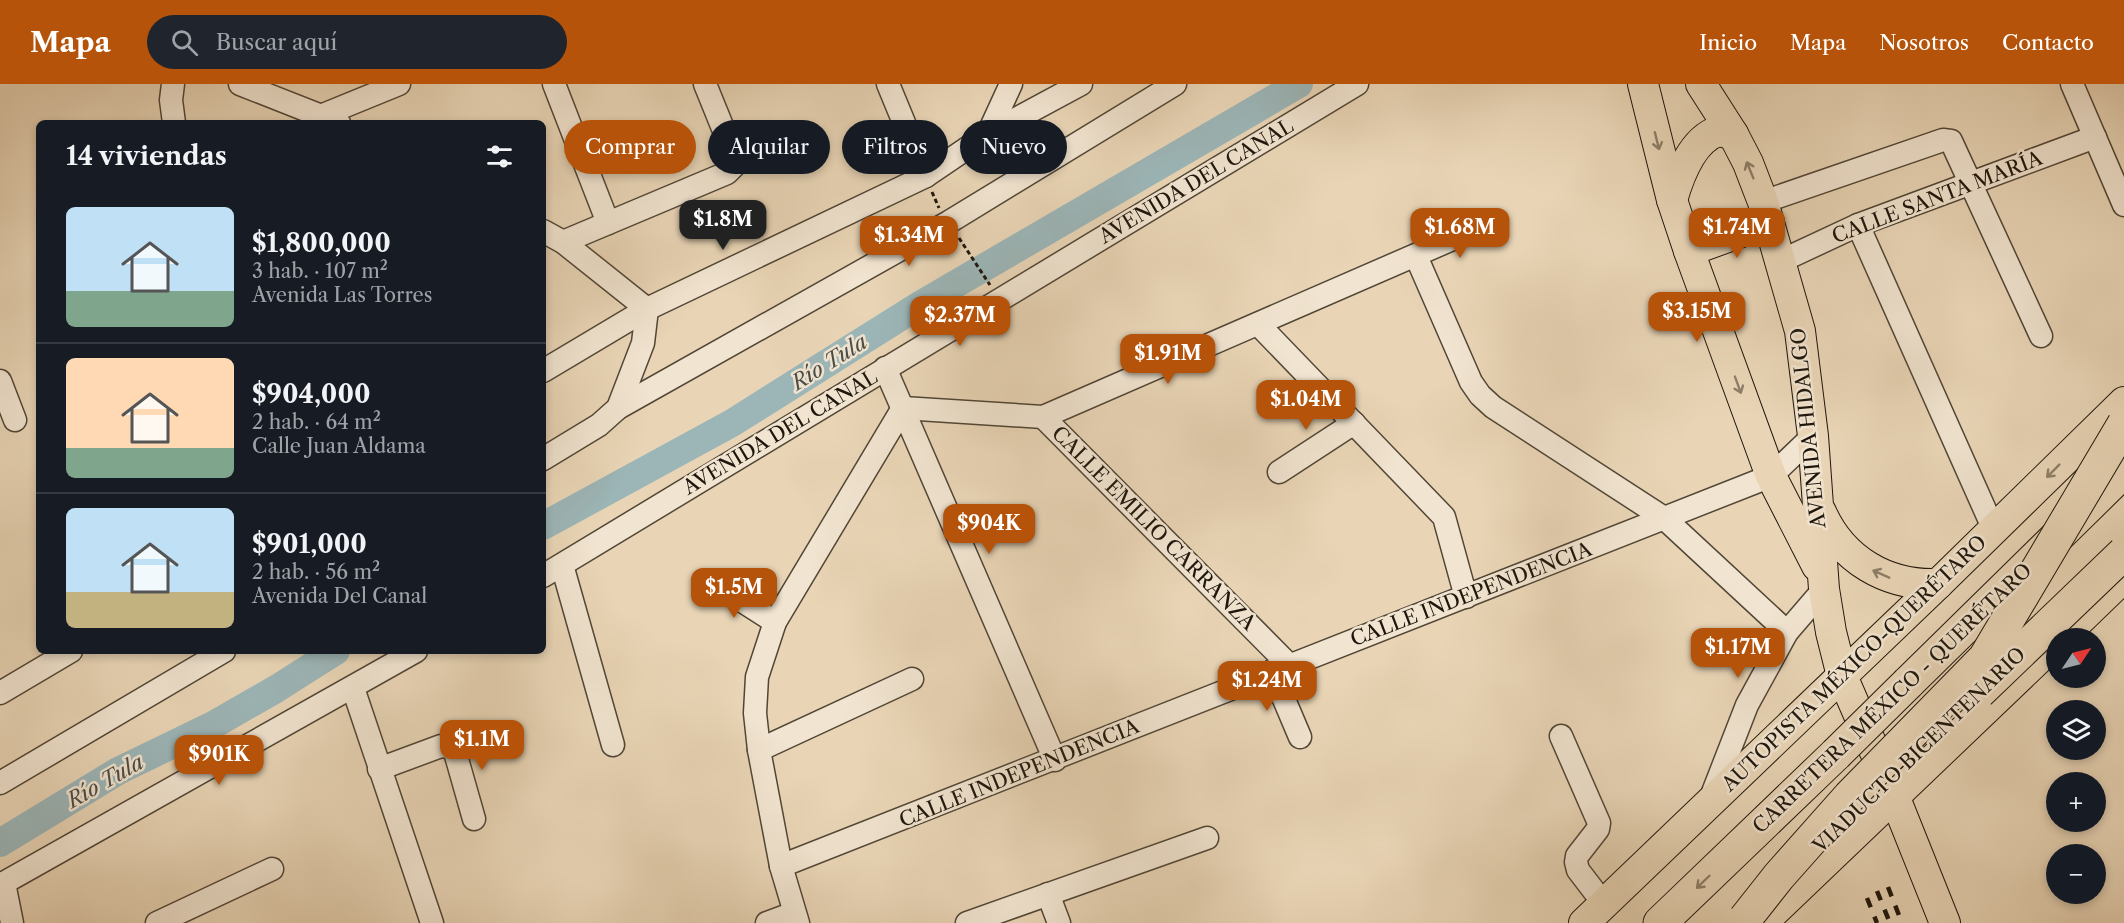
<!DOCTYPE html>
<html lang="es">
<head>
<meta charset="utf-8">
<style>
	body { margin:0; font-family:"Libre Caslon Text",serif; background:#20242c; color:#f1f3f6; height:100vh; display:flex; flex-direction:column; font-size:22px; white-space:nowrap }
	* { box-sizing:border-box; margin:0 }
	p { font-size:20px; color:#9ea1a6 }
	.icon { flex:none; width:33px; height:33px; fill:none; stroke:currentColor; stroke-width:2; stroke-linecap:round; stroke-linejoin:round }
	.map { position:relative; flex:1; overflow:hidden }
	.panel { position:absolute; left:36px; top:36px; width:510px; height:534px; display:flex; flex-direction:column; background:#171b24; border-radius:9px; box-shadow:0 3px 9px #0003 }
	.panel>* { flex:none }
	.top-card { position:absolute; left:564px; top:36px; width:570px; height:54px; display:flex; gap:12px }
	.needle { width:39px; rotate:55deg }
	.controls { position:absolute; left:2046px; top:544px; display:grid; gap:12px }
	.controls a { display:grid; place-items:center; width:60px; height:60px; border-radius:50%; background:#171b24; box-shadow:0 3px 9px #0003; font-size:30px }
	.price { position:absolute; translate:-50% -51px; padding:0 14px; border-radius:12px; background:#b45309; color:#fff; font-size:20px; line-height:39px; filter:drop-shadow(0 2px 3px #0008) }
	.price::after { content:''; position:absolute; left:50%; top:36px; width:18px; height:14px; margin-left:-9px; background:inherit; clip-path:polygon(0 0,100% 0,50% 100%) }
	.price.selected { background:#222; color:#fff }
	ul { padding:0; list-style:none }
	li { display:flex; align-items:center; gap:18px; height:150px; padding:0 30px }
	li+li { border-top:2px solid #363941 }
	li span { display:grid; place-items:center; flex:none; width:168px; height:120px; border-radius:9px; color:#555 }
	li>.icon { margin-inline-start:auto }
	span .icon { width:72px; height:72px; fill:#fffc; stroke-width:1 }
	li b { font-size:26px }
	h2 { display:flex; justify-content:space-between; align-items:center; height:72px; padding:0 30px; font-size:26px }
	.pill { padding:0 21px; border-radius:27px; background:#171b24; box-shadow:0 3px 9px #0003; font-size:21px; line-height:54px }
	.pill.selected { background:#b45309; color:#fff }
	header { display:flex; align-items:center; gap:36px; box-sizing:border-box; height:84px; padding:0 30px; background:#b45309; color:#fff }
	header strong { font-size:28px }
	nav { display:flex; gap:33px; margin-inline-start:auto; font-size:21px }
	.search { width:420px; height:54px; background:#20242c; display:flex; align-items:center; gap:15px; box-sizing:border-box; padding:0 21px; border-radius:33px; color:#9ea1a6; font-size:22px }
	.map>svg:first-child { display:block }
</style>
</head>
<body>
<header>
<strong>Mapa</strong>
<div class="search"><svg class="icon" aria-label="search" viewBox="0 0 24 24"><circle cx="10" cy="10" r="6"/><path d="M15 15l6 6"/></svg>Buscar aquí</div>
<nav><a>Inicio</a><a>Mapa</a><a>Nosotros</a><a>Contacto</a></nav>
</header>
<div class="map">
<svg width="2124" height="839" viewBox="0 0 2124 839">
	<rect width="100%" height="100%" fill="#e9d5b6"/>
	<filter id="stains"><feTurbulence type="fractalNoise" baseFrequency=".00333" numOctaves="4"/><feColorMatrix values="0 0 0 0 .2 0 0 0 0 .09 0 0 0 0 .02 0 0 0 .5 -.17"/></filter>
	<radialGradient id="worn" r=".72"><stop offset=".6" stop-color="#630" stop-opacity="0"/><stop offset="1" stop-color="#630" stop-opacity=".3"/></radialGradient>
	<g fill="none" stroke-linecap="round" stroke-linejoin="round">
		<!-- river -->
		<g stroke="#9cb6b8" stroke-width="28">
			<polyline points="543,442 732,339 918,222 1299,0"/>
			<polyline points="0,759 118,687 215,640 276,605 336,567"/>
		</g>
		<defs>
			<g id="minor">
				<polyline points="173,0 171,16 174,39"/>
				<polyline points="240,0 339,39"/>
				<polyline points="554,0 608,139"/>
				<polyline points="888,0 926,92"/>
				<polyline points="2072,0 2124,121"/>
				<polyline points="323,31 399,0"/>
				<polyline points="988,50 1011,0"/>
				<polyline points="1763,118 1943,56 1951,57 2041,252"/>
				<polyline points="1858,141 1994,446"/>
				<polyline points="543,147 563,158 647,225 643,259 618,324 599,341 543,375"/>
				<polyline points="563,158 727,89 735,81 733,69 705,0"/>
				<polyline points="1416,172 1471,298 1480,311 1493,323 1664,434 1787,548"/>
				<polyline points="1781,177 1858,141 2095,53"/>
				<polyline points="1258,240 1444,433 1466,513"/>
				<polyline points="885,284 1055,676"/>
				<polyline points="543,287 647,225 926,92 988,50 1081,0"/>
				<polyline points="0,297 15,336"/>
				<polyline points="618,324 949,138 1175,0"/>
				<polyline points="1043,333 1289,581"/>
				<polyline points="1279,388 1354,339"/>
				<polyline points="562,481 613,661"/>
				<polyline points="543,492 1357,0"/>
				<polyline points="714,499 775,538"/>
				<polyline points="1272,587 1300,653"/>
				<polyline points="353,604 432,839"/>
				<polyline points="0,609 71,567"/>
				<polyline points="1561,652 1599,739 1598,745 1577,772 1576,778 1578,786 1604,820"/>
				<polyline points="759,666 912,595"/>
				<polyline points="379,685 441,662 450,663 455,668 474,735"/>
				<polyline points="0,699 224,567"/>
				<polyline points="1710,716 1747,621 1787,548 1824,505"/>
				<polyline points="781,782 1771,392 1813,352"/>
				<polyline points="4,799 12,839"/>
				<polyline points="0,801 416,567"/>
				<polyline points="1048,810 1059,839"/>
				<polyline points="157,839 272,785"/>
				<polyline points="767,839 794,829"/>
				<polyline points="798,839 781,782 759,666 755,629 757,593 775,538 903,324 1043,333 1487,140"/>
				<polyline points="967,839 1207,754"/>
			</g>
			<g id="major">
				<polyline points="1643,0 1672,116 1689,167 1771,392 1817,482"/>
				<polyline points="1701,0 1733,50 1748,79 1763,118 1800,247 1813,352 1824,505 1831,548 1842,592 1895,714 1945,839"/>
				<path d="M1672,116C1679,92 1692,56 1718,47L1733,50"/>
				<polyline points="1689,167 1769,138"/>
				<path d="M1821,428C1842,476 1887,502 1938,500"/>
				<polyline points="2060,555 2124,493"/>
				<polyline points="1584,839 1938,500 2124,318"/>
				<polyline points="1762,839 2056,558"/>
			</g>
			<g id="highway">
				<polyline points="1908,599 2124,387"/>
				<polyline points="1660,839 1836,670"/>
			</g>
		</defs>
		<!-- minor casing -->
		<use href="#minor" stroke="#514636" stroke-width="25"/>
		<!-- major casing -->
		<use href="#major" stroke="#1e160c" stroke-width="32"/>
		<!-- highway casing -->
		<use href="#highway" stroke="#1e160c" stroke-width="35"/>
		<!-- path -->
		<g stroke="#1e160c" stroke-width="3" stroke-dasharray="4.5 3" stroke-linecap="butt">
			<polyline points="932,108 939,124"/>
			<polyline points="959,154 990,201"/>
		</g>
		<!-- minor -->
		<use href="#minor" stroke="#f1e4d0" stroke-width="22"/>
		<!-- major -->
		<use href="#major" stroke="#e9d5b6" stroke-width="30"/>
		<!-- highway -->
		<use href="#highway" stroke="#e9d5b6" stroke-width="33"/>
		<!-- rail -->
		<g stroke="#1e160c" stroke-width="4.5" stroke-dasharray="10 10" stroke-linecap="butt">
			<polyline points="1888,803 1902,839"/>
			<polyline points="1877,807 1890,839"/>
			<polyline points="1867,814 1877,839"/>
		</g>
		<defs>
			<g id="highway-bridge">
				<polyline points="1979,608 2124,469"/>
				<polyline points="1836,670 1908,599"/>
				<polyline points="1745,835 1779,792 1850,712 1985,574 2124,340"/>
			</g>
		</defs>
		<!-- highway-bridge casing -->
		<use href="#highway-bridge" stroke="#1e160c" stroke-width="35" stroke-linecap="butt"/>
		<!-- highway-bridge -->
		<use href="#highway-bridge" stroke="#e9d5b6" stroke-width="33"/>
	</g>
	<!-- one-way arrows -->
	<defs><path id="oneway-shaft" d="M-6 0H5M1.5-3L5.5 0L1.5 3" fill="none" stroke-width="1.6" stroke-linecap="round" stroke-linejoin="round" transform="scale(1.5)"/></defs>
	<g stroke="#8e7f6a">
		<use href="#oneway-shaft" transform="translate(1657 57) rotate(76)"/>
		<use href="#oneway-shaft" transform="translate(1750 86) rotate(-112)"/>
		<use href="#oneway-shaft" transform="translate(1738 301) rotate(70)"/>
		<use href="#oneway-shaft" transform="translate(2053 387) rotate(135)"/>
		<use href="#oneway-shaft" transform="translate(1881 490) rotate(-156)"/>
		<use href="#oneway-shaft" transform="translate(1703 798) rotate(136)"/>
	</g>
	<g text-anchor="middle" dominant-baseline="central" stroke-width="5" stroke-linejoin="round" paint-order="stroke">
		<!-- street labels -->
		<g font-size="20" fill="#1e160c" stroke="#f1e4d0">
			<text transform="translate(1196 97) rotate(-31)">AVENIDA DEL CANAL</text>
			<text transform="translate(1937 113) rotate(-21)">CALLE SANTA MARÍA</text>
			<text transform="translate(1808 344) rotate(-96)">AVENIDA HIDALGO</text>
			<text transform="translate(780 348) rotate(-31)">AVENIDA DEL CANAL</text>
			<text transform="translate(1154 444) rotate(45)">CALLE EMILIO CARRANZA</text>
			<text transform="translate(1471 510) rotate(-21)">CALLE INDEPENDENCIA</text>
			<text transform="translate(1854 579) rotate(-44)">AUTOPISTA MÉXICO-QUERÉTARO</text>
			<text transform="translate(1892 614) rotate(-44)">CARRETERA MÉXICO - QUERÉTARO</text>
			<text transform="translate(1919 666) rotate(-44)">VIADUCTO BICENTENARIO</text>
			<text transform="translate(1019 689) rotate(-22)">CALLE INDEPENDENCIA</text>
		</g>
		<!-- water labels -->
		<g font-size="21" font-style="italic" fill="#4a4e48" stroke="#f1e4d0">
			<text transform="translate(829 278) rotate(-32)">Río Tula</text>
			<text transform="translate(105 697) rotate(-30)">Río Tula</text>
		</g>
	</g>
	<rect width="100%" height="100%" filter="url(#stains)"/>
	<rect width="100%" height="100%" fill="url(#worn)"/>
</svg>
<div class="controls">
<a><svg class="needle" viewBox="-14 -14 28 28"><path d="M0-13l5 13h-10z" fill="#e53935"/><path d="M0 13l5-13h-10z" fill="#9ea1a6"/></svg></a>
<a><svg class="icon" aria-label="layers" viewBox="0 0 24 24"><path d="M12 4l9 5-9 5-9-5zM3 14l9 5 9-5"/></svg></a>
<a>+</a>
<a>−</a>
</div>
<b class="price selected" style="left:723px;top:167px">$1.8M</b>
<b class="price" style="left:1460px;top:175px">$1.68M</b>
<b class="price" style="left:1737px;top:175px">$1.74M</b>
<b class="price" style="left:909px;top:183px">$1.34M</b>
<b class="price" style="left:1697px;top:259px">$3.15M</b>
<b class="price" style="left:960px;top:263px">$2.37M</b>
<b class="price" style="left:1168px;top:301px">$1.91M</b>
<b class="price" style="left:1306px;top:347px">$1.04M</b>
<b class="price" style="left:989px;top:471px">$904K</b>
<b class="price" style="left:734px;top:535px">$1.5M</b>
<b class="price" style="left:1738px;top:595px">$1.17M</b>
<b class="price" style="left:1267px;top:628px">$1.24M</b>
<b class="price" style="left:482px;top:687px">$1.1M</b>
<b class="price" style="left:219px;top:702px">$901K</b>
<div class="top-card">
<a class="pill selected">Comprar</a>
<a class="pill">Alquilar</a>
<a class="pill">Filtros</a>
<a class="pill">Nuevo</a>
</div>
<section class="panel">
<h2>14 viviendas<svg class="icon" aria-label="filters" viewBox="0 0 24 24"><path d="M4 7h16M4 17h16"/><circle cx="9" cy="7" r="2"/><circle cx="15" cy="17" r="2"/></svg></h2>
<ul>
<li><span style="background:linear-gradient(#bfe0f5 70%,#7fa58c 0)"><svg class="icon" aria-label="home" viewBox="0 0 24 24"><path d="M3 11l9-7 9 7M6 9v11h12V9"/></svg></span><div><b>$1,800,000</b><p>3 hab. · 107 m²</p><p>Avenida Las Torres</p></div></li>
<li><span style="background:linear-gradient(#ffd9b3 75%,#7fa58c 0)"><svg class="icon" aria-label="home" viewBox="0 0 24 24"><path d="M3 11l9-7 9 7M6 9v11h12V9"/></svg></span><div><b>$904,000</b><p>2 hab. · 64 m²</p><p>Calle Juan Aldama</p></div></li>
<li><span style="background:linear-gradient(#bfe0f5 70%,#c2b280 0)"><svg class="icon" aria-label="home" viewBox="0 0 24 24"><path d="M3 11l9-7 9 7M6 9v11h12V9"/></svg></span><div><b>$901,000</b><p>2 hab. · 56 m²</p><p>Avenida Del Canal</p></div></li>
</ul>
</section>
</div>
</body>
</html>
